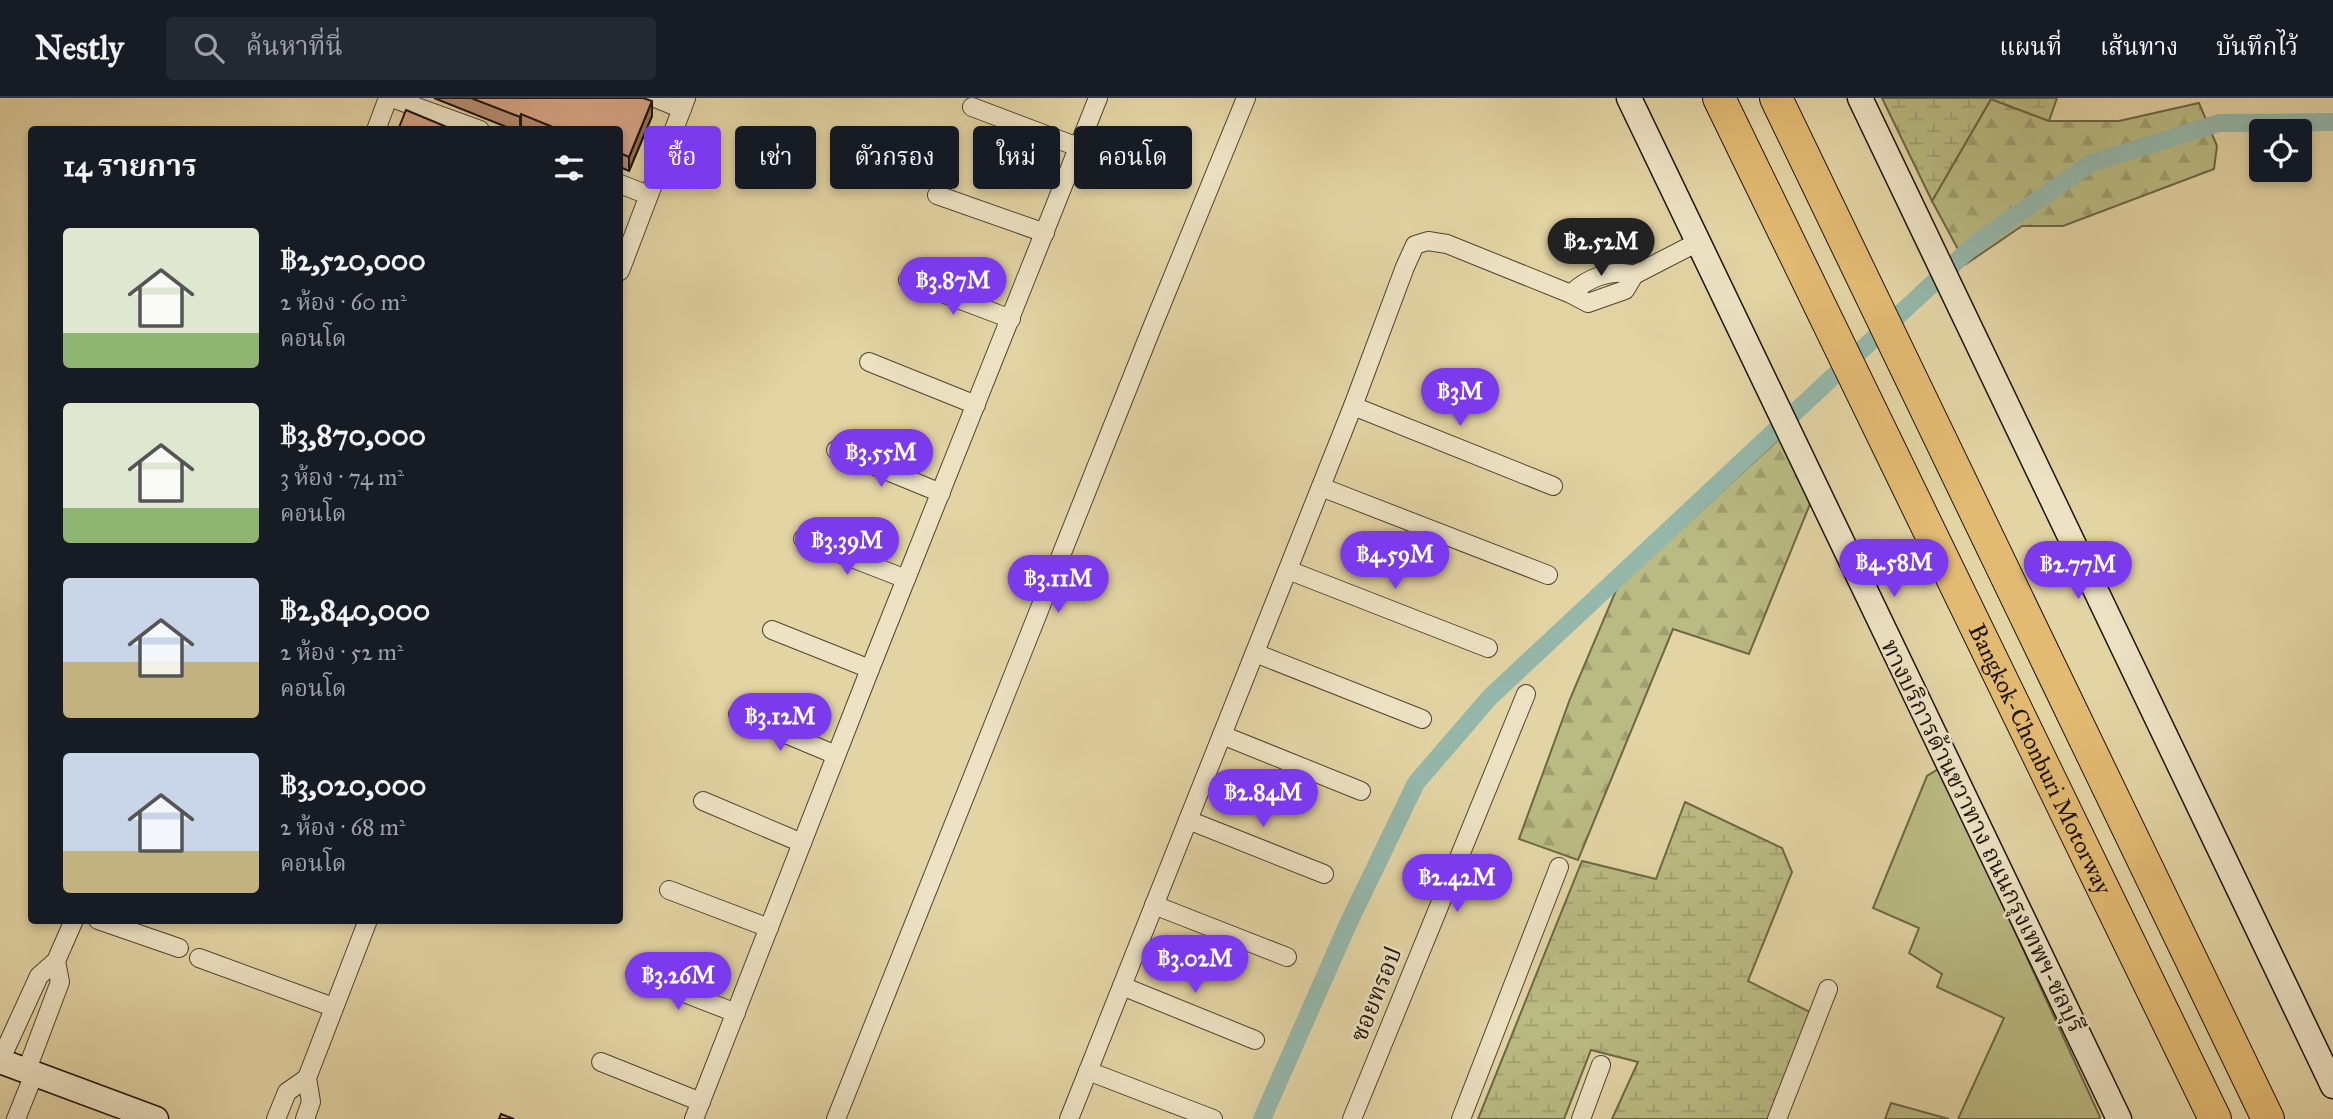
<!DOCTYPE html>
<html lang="th">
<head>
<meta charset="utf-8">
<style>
	body { margin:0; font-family:"IM FELL Great Primer","Noto Serif Thai",serif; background:#242831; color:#f1f3f6; height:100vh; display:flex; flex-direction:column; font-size:26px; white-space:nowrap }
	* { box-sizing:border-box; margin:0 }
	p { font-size:23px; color:#9ea1a6 }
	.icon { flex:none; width:38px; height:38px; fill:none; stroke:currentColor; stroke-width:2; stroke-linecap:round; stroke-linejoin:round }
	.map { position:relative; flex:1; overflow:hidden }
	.side { position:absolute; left:28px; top:28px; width:595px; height:798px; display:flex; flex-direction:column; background:#171b24; border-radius:7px; box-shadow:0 4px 10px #0003 }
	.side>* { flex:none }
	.hud { position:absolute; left:644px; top:28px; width:665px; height:63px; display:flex; gap:14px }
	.buttons { position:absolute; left:2249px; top:21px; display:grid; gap:14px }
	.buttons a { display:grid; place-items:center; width:63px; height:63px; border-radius:7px; background:#171b24; box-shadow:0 4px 10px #0003; font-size:35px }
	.price { position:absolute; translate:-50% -60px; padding:0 16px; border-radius:24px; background:#7c3aed; color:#fff; font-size:23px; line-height:46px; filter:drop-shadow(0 2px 4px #0008) }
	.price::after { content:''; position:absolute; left:50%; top:42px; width:21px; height:16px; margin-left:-10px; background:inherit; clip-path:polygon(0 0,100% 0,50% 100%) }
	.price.selected { background:#222; color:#fff }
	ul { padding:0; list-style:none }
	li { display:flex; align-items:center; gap:21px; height:175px; padding:0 35px }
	li span { display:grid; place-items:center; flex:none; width:196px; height:140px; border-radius:7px; color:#555 }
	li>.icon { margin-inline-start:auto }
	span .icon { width:84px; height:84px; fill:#fffc; stroke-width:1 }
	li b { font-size:30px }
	h2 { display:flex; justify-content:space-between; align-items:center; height:84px; padding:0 35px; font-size:30px }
	.tag { padding:0 24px; border-radius:7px; background:#171b24; box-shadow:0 4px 10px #0003; font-size:24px; line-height:63px }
	.tag.selected { background:#7c3aed; color:#fff }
	header { display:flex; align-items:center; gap:42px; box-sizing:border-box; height:98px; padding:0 35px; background:#171b24; border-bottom:2px solid #363941 }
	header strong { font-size:33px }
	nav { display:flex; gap:38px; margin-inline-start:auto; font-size:24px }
	.search { width:490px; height:63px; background:#242831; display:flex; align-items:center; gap:18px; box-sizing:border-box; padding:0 24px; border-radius:7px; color:#9ea1a6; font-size:26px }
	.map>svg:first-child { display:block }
</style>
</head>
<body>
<header>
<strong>Nestly</strong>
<div class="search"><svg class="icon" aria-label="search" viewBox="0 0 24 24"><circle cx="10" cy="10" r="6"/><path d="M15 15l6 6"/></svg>ค้นหาที่นี่</div>
<nav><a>แผนที่</a><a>เส้นทาง</a><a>บันทึกไว้</a></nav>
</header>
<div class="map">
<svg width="2333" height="1021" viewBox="0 0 2333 1021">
	<defs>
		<pattern id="forest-firs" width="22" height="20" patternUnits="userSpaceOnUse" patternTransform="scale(1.75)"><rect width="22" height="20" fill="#b9bb82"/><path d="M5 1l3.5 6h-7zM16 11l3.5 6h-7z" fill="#9fa06f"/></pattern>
		<pattern id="wetland-marsh" width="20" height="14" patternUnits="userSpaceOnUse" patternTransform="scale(1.75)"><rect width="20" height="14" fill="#b9bb82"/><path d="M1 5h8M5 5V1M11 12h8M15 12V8" fill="none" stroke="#9fa06f"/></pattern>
	</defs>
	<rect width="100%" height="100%" fill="#e3d4a4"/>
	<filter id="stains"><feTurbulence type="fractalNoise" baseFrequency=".00286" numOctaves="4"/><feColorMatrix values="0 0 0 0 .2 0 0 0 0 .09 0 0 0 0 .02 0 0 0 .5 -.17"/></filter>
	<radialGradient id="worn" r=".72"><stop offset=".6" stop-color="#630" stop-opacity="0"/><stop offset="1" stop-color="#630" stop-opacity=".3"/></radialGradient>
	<!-- grass -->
	<g fill="#b9bb82" stroke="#6c6846" stroke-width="2">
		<polygon points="1940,670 2100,1019 2099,1021 1958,1021 2004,920 1937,889 1942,876 1909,855 1919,830 1873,810 1927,678"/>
		<polygon points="1891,1005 1949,1021 1885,1021"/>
	</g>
	<!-- forest -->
	<g fill="url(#forest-firs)" stroke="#6c6846" stroke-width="2">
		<polygon points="1991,1 2049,23 2119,23 2199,5 2217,48 2214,71 2063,128 2022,128 1966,166 1932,103"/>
		<polygon points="1780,340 1810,406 1749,556 1673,531 1578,762 1519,741 1570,601 1617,490"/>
	</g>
	<!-- wetland -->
	<g fill="url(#wetland-marsh)" stroke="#6c6846" stroke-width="2">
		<polygon points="1882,0 2057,0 2049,23 1991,1 1932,103"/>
		<polygon points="1685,704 1782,750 1792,774 1748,883 1810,914 1770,1021 1612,1021 1638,964 1591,952 1564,1021 1478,1021 1582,763 1656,781"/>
	</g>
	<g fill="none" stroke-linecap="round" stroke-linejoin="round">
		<!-- canal -->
		<polyline stroke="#95b8ab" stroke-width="18" points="1262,1021 1348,826 1416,685 1490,599 1975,146 2091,65 2219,25 2333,24"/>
		<defs>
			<g id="street">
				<polyline points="392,0 480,32"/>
				<polyline points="655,0 682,11"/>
				<polyline points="972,9 1078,49"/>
				<polyline points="376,32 388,0"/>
				<polyline points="620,86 648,97"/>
				<polyline points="937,97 1045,135"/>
				<polyline points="620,173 686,0"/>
				<polyline points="908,182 1011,221"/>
				<path d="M1571,196C1587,180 1612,170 1634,177"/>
				<polyline points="869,264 976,307"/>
				<polyline points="1353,308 1553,388"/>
				<polyline points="836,352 941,395"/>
				<polyline points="1321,389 1548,477"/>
				<polyline points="803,441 906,481"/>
				<polyline points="1288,472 1488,550"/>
				<polyline points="772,532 870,571"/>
				<polyline points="1255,555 1422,621"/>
				<polyline points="738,616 836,657"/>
				<polyline points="1222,637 1361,693"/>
				<polyline points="703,703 802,745"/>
				<polyline points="1188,722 1324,776"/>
				<polyline points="669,792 769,830"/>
				<polyline points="1154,807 1287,859"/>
				<polyline points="98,822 179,850"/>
				<polyline points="199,860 333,909"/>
				<polyline points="635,876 736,915"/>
				<polyline points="1122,888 1255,942"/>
				<polyline points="0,963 39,878 56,863 74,822"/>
				<polyline points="601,964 701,1004"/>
				<polyline points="1088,973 1213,1021"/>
				<polyline points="26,974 60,884 56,863"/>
				<polyline points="16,1021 34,976"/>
				<polyline points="276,1021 287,994 307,980"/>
				<polyline points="305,1021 311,1004 307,980 368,822"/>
				<polyline points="694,1021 870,571 1098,0"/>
				<polyline points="836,1021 1151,232 1246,0"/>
				<polyline points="1069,1021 1353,308 1405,169 1415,147 1428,143 1447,146 1571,196 1588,205 1625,192 1634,177 1698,144"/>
				<polyline points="1352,1021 1526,596"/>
				<polyline points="1461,1021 1559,769"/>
				<polyline points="1581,1021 1601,967"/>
				<polyline points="1777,1021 1828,891"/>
			</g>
			<g id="secondary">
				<polyline points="1629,0 2119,1021"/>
				<polyline points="1860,0 2333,988"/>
				<polyline points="0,963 156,1021"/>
			</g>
			<g id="highway">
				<path id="s1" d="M1719,0L2215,1021"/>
				<polyline points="1776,0 2268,1021"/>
			</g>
		</defs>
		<!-- street casing -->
		<use href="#street" stroke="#4f4430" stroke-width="20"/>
		<!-- secondary casing -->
		<use href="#secondary" stroke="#1e1409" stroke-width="27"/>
		<!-- highway casing -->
		<use href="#highway" stroke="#1e1409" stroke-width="34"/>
		<!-- street -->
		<use href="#street" stroke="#ede3c4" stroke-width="18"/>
		<!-- secondary -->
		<use href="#secondary" stroke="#ede3c4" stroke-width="24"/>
		<!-- highway -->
		<use href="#highway" stroke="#e2ba72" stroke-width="32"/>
	</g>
	<!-- wall -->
	<polygon fill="#b78c72" stroke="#1e1409" stroke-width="2" points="434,0 643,0 652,18 629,73 620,69 620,32 524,32 521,31 521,32 514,32"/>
	<!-- shaded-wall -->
	<g fill="#95725c" stroke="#1e1409" stroke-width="2">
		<polygon points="652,3 652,18 629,73 629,59"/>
		<polygon points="521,16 521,31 520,32 520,19"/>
	</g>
	<!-- building -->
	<g fill="#d5a384" stroke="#1e1409" stroke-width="2">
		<polygon points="471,0 643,0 652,3 629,59 620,55 620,32 560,32 521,16 520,19"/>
		<polygon points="406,12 454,32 398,32"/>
		<polygon points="501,1016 514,1021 499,1021"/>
	</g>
	<g text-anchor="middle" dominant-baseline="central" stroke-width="5" stroke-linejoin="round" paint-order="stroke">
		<!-- street labels -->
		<g font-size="24" fill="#1e1409" stroke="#ede3c4">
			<text stroke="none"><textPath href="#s1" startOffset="735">Bangkok-Chonburi Motorway</textPath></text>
			<text transform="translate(1983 738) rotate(64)">ทางบริการด้านขวาทาง ถนนกรุงเทพฯ-ชลบุรี</text>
			<text transform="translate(1376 896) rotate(-68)">ซอยทรอป</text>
		</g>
	</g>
	<rect width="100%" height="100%" filter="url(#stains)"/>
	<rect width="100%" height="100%" fill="url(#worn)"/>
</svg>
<div class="buttons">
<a><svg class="icon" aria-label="locate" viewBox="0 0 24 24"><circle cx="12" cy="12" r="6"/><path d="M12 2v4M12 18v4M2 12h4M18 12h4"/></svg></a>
</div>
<b class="price selected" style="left:1601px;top:180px">฿2.52M</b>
<b class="price" style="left:953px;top:219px">฿3.87M</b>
<b class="price" style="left:1460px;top:330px">฿3M</b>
<b class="price" style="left:881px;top:391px">฿3.55M</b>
<b class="price" style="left:847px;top:479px">฿3.39M</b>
<b class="price" style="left:1395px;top:493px">฿4.59M</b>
<b class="price" style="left:1894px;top:501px">฿4.58M</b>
<b class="price" style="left:2078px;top:503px">฿2.77M</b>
<b class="price" style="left:1058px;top:517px">฿3.11M</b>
<b class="price" style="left:780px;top:655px">฿3.12M</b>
<b class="price" style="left:1263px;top:731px">฿2.84M</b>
<b class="price" style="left:1457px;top:816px">฿2.42M</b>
<b class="price" style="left:1195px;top:897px">฿3.02M</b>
<b class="price" style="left:678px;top:914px">฿3.26M</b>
<div class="hud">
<a class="tag selected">ซื้อ</a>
<a class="tag">เช่า</a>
<a class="tag">ตัวกรอง</a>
<a class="tag">ใหม่</a>
<a class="tag">คอนโด</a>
</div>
<section class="side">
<h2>14 รายการ<svg class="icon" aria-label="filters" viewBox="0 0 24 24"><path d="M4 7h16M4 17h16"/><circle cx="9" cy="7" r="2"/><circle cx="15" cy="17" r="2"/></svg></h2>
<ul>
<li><span style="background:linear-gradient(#dfe7d0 75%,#8fb573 0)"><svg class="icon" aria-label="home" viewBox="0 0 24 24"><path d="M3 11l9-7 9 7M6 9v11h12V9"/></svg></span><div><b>฿2,520,000</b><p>2 ห้อง · 60 m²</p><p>คอนโด</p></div></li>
<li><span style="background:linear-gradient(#dfe7d0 75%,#8fb573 0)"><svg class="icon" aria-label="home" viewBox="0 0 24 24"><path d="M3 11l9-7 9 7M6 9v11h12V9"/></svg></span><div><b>฿3,870,000</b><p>3 ห้อง · 74 m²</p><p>คอนโด</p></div></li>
<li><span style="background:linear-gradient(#c9d6e8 60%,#c2b280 0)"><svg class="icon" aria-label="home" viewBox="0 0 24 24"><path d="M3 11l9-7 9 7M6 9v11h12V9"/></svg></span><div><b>฿2,840,000</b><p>2 ห้อง · 52 m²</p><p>คอนโด</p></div></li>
<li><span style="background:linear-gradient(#c9d6e8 70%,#c2b280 0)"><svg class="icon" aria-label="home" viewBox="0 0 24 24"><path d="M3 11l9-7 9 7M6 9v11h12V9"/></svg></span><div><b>฿3,020,000</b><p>2 ห้อง · 68 m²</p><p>คอนโด</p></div></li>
</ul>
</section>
</div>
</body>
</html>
